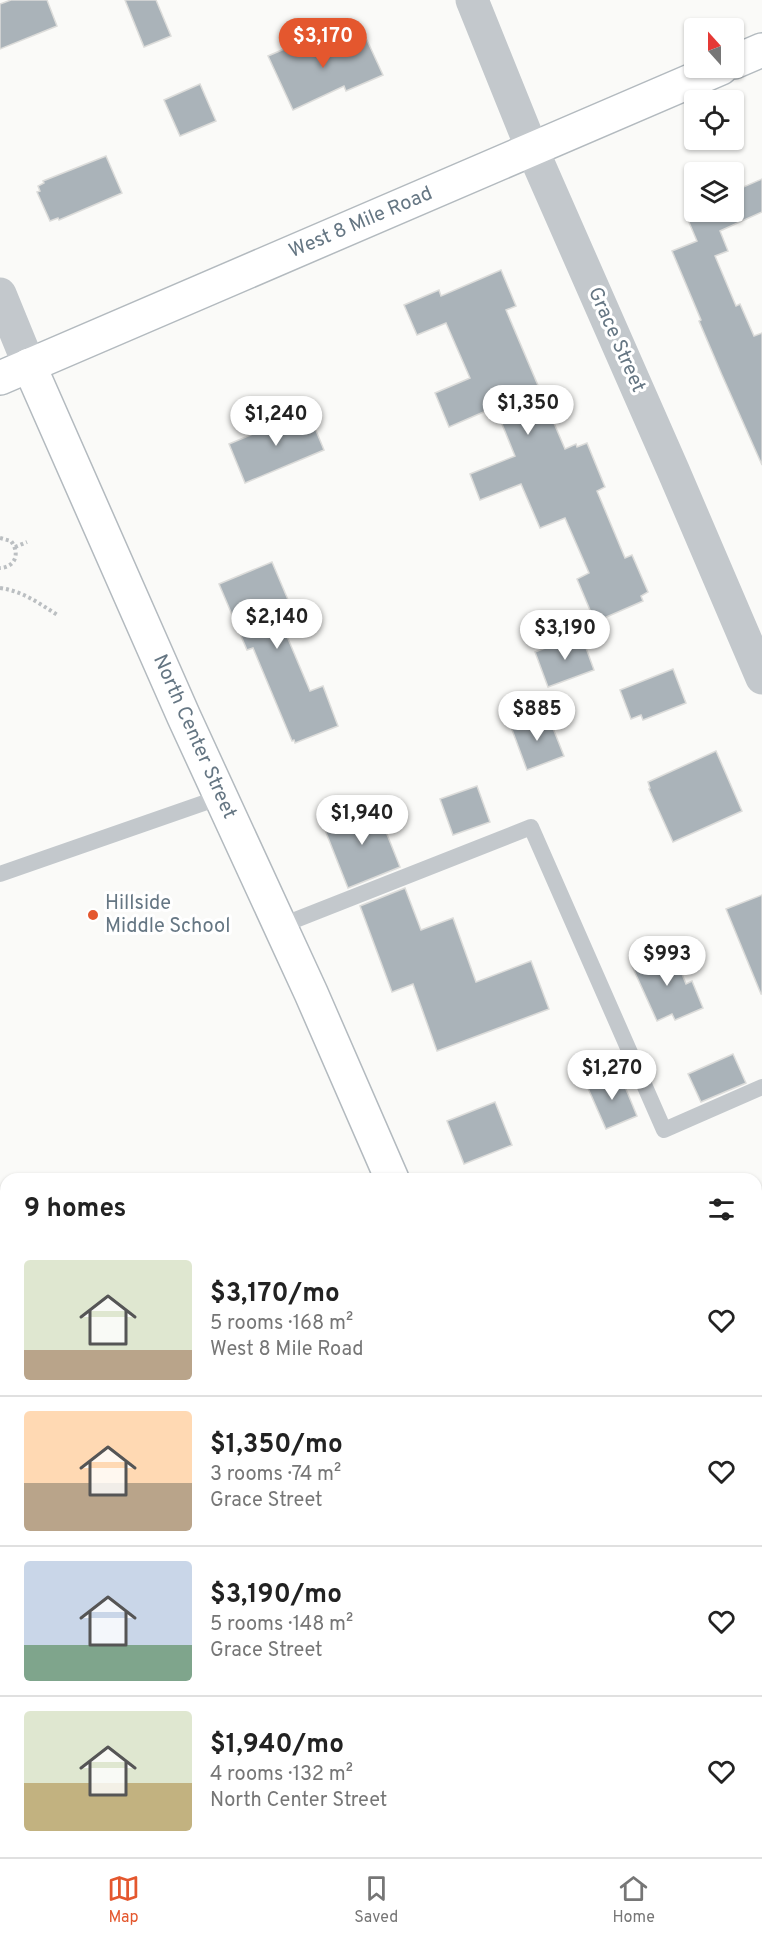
<!DOCTYPE html>
<html lang="en">
<head>
<meta charset="utf-8">
<style>
	body { margin:0; font-family:Overpass,sans-serif; background:#f6f6f6; color:#222; height:100vh; display:flex; flex-direction:column; font-size:22px; white-space:nowrap }
	* { box-sizing:border-box; margin:0 }
	p { font-size:20px; color:#767676 }
	.icon { flex:none; width:33px; height:33px; fill:none; stroke:currentColor; stroke-width:2; stroke-linecap:round; stroke-linejoin:round }
	.map { position:relative; flex:1; overflow:hidden }
	.panel { position:absolute; left:0px; top:1173px; width:762px; height:684px; display:flex; flex-direction:column; background:#fff; border-radius:18px 18px 0 0; box-shadow:0 2px 4px #0004 }
	.panel>* { flex:none }
	.needle { width:39px; rotate:339deg }
	.fabs { position:absolute; left:684px; top:18px; display:grid; gap:12px }
	.fabs a { display:grid; place-items:center; width:60px; height:60px; border-radius:6px; background:#fff; box-shadow:0 2px 4px #0004; font-size:30px }
	.price { position:absolute; translate:-50% -51px; padding:0 14px; border-radius:21px; background:#fff; color:#222; font-size:20px; line-height:39px; filter:drop-shadow(0 2px 3px #0008) }
	.price::after { content:''; position:absolute; left:50%; top:36px; width:18px; height:14px; margin-left:-9px; background:inherit; clip-path:polygon(0 0,100% 0,50% 100%) }
	.price.selected { background:#e4572e; color:#fff }
	ul { padding:0; list-style:none }
	li { display:flex; align-items:center; gap:18px; height:150px; padding:0 24px }
	li+li { border-top:2px solid #e0e0e0 }
	li span { display:grid; place-items:center; flex:none; width:168px; height:120px; border-radius:6px; color:#555 }
	li>.icon { margin-inline-start:auto }
	span .icon { width:72px; height:72px; fill:#fffc; stroke-width:1 }
	li b { font-size:26px }
	h2 { display:flex; justify-content:space-between; align-items:center; height:72px; padding:0 24px; font-size:26px }
	.menu { display:flex; justify-content:space-around; align-items:center; height:84px; border-top:2px solid #e0e0e0; background:#fff; font-size:16px; color:#767676 }
	.menu a { display:grid; justify-items:center; gap:3px }
	.menu .selected { color:#e4572e }
	.map>svg:first-child { display:block }
</style>
</head>
<body>
<div class="map">
<svg width="762" height="1857" viewBox="0 0 762 1857">
	<rect width="100%" height="100%" fill="#fafaf8"/>
	<!-- building -->
	<g fill="#aab3b9" stroke="#dcdcda" stroke-width="1.5">
		<polygon points="11,0 47,0 57,26 0,49 0,4"/>
		<polygon points="125,0 156,0 171,36 144,47"/>
		<polygon points="324,32 330,47 337,44 340,50 366,38 383,75 346,91 344,86 293,110 268,56"/>
		<polygon points="200,84 216,121 180,136 164,100"/>
		<polygon points="106,156 122,193 59,220 58,218 50,221 37,192 40,191 38,186 44,183 43,181"/>
		<polygon points="762,179 762,212 720,231 728,251 715,256 736,306 740,304 754,336 762,333 762,465 722,375 699,321 701,320 672,251 697,241 685,213 694,209 694,212 734,212 734,191"/>
		<polygon points="501,270 516,306 506,310 565,449 576,444 577,447 587,443 605,487 597,491 625,558 632,555 648,592 641,596 643,601 595,622 577,579 589,573 565,518 540,528 521,484 480,500 470,474 515,456 495,407 449,427 435,393 470,378 446,323 417,335 404,305 439,290 441,296"/>
		<polygon points="308,411 324,450 245,483 229,444"/>
		<polygon points="272,562 300,628 286,634 310,691 323,686 338,726 295,743 294,740 292,741 253,648 247,650 219,584"/>
		<polygon points="581,634 594,670 548,687 535,652"/>
		<polygon points="673,669 686,703 643,720 641,715 631,719 620,690"/>
		<polygon points="547,713 564,756 527,770 511,727"/>
		<polygon points="716,751 742,811 673,842 649,789 650,788 648,782"/>
		<polygon points="477,786 490,822 453,835 440,799"/>
		<polygon points="375,804 400,867 348,888 323,825"/>
		<polygon points="405,888 421,930 453,918 476,982 531,961 549,1009 437,1051 413,984 392,992 360,906"/>
		<polygon points="762,895 762,994 761,994 726,909"/>
		<polygon points="672,949 686,984 692,981 703,1008 675,1020 672,1014 657,1021 632,966"/>
		<polygon points="733,1054 746,1083 701,1102 688,1074"/>
		<polygon points="619,1072 637,1116 606,1129 587,1086"/>
		<polygon points="495,1102 512,1145 464,1164 447,1121"/>
	</g>
	<g fill="none" stroke-linecap="round" stroke-linejoin="round">
		<defs>
			<g id="secondary">
				<polyline points="734,62 762,50"/>
				<polyline points="29,365 184,717 311,993 392,1179"/>
				<polyline points="0,378 721,68"/>
				<polyline points="646,1851 649,1857"/>
				<polyline points="683,1851 685,1857"/>
			</g>
		</defs>
		<!-- secondary casing -->
		<use href="#secondary" stroke="#b3babf" stroke-width="36"/>
		<!-- path -->
		<g stroke="#bbbfc2" stroke-width="4" stroke-dasharray="3 3" stroke-linecap="butt">
			<path d="M0,538L11,541C20,553 16,567 0,568"/>
			<polyline points="15,547 27,542"/>
			<path d="M0,588C23,591 40,604 59,616"/>
		</g>
		<!-- service -->
		<g stroke="#c3c8cc" stroke-width="16">
			<polyline points="0,874 221,797"/>
			<polyline points="280,926 531,827 664,1130 762,1087"/>
			<polyline points="0,1810 6,1797"/>
			<polyline points="756,1842 762,1839"/>
			<polyline points="721,1857 734,1851"/>
		</g>
		<!-- minor -->
		<g stroke="#c3c8cc" stroke-width="33">
			<polyline points="472,0 532,149 673,470 762,678"/>
			<polyline points="756,1401 762,1399"/>
		</g>
		<!-- tertiary -->
		<polyline stroke="#c3c8cc" stroke-width="33" points="0,294 29,365"/>
		<!-- secondary -->
		<use href="#secondary" stroke="#fff" stroke-width="33"/>
	</g>
	<!-- markers -->
	<circle fill="#e4572e" stroke="#fff" stroke-width="2" cx="93" cy="915" r="6"/>
	<g text-anchor="middle" dominant-baseline="central" stroke-width="6" stroke-linejoin="round" paint-order="stroke">
		<!-- street labels -->
		<g font-size="20" fill="#657683" stroke="#fff">
			<text transform="translate(361 223) rotate(-23)">West 8 Mile Road</text>
			<text transform="translate(616 340) rotate(66)">Grace Street</text>
			<text transform="translate(194 737) rotate(66)">North Center Street</text>
		</g>
		<!-- poi labels -->
		<g font-size="20" fill="#657683" stroke="#fff" text-anchor="start">
			<text x="105" y="904">Hillside<tspan x="105" dy="23">Middle School</tspan></text>
		</g>
	</g>
</svg>
<div class="fabs">
<a><svg class="needle" viewBox="-14 -14 28 28"><path d="M0-13l5 13h-10z" fill="#e53935"/><path d="M0 13l5-13h-10z" fill="#767676"/></svg></a>
<a><svg class="icon" aria-label="locate" viewBox="0 0 24 24"><circle cx="12" cy="12" r="6"/><path d="M12 2v4M12 18v4M2 12h4M18 12h4"/></svg></a>
<a><svg class="icon" aria-label="layers" viewBox="0 0 24 24"><path d="M12 4l9 5-9 5-9-5zM3 14l9 5 9-5"/></svg></a>
</div>
<b class="price selected" style="left:323px;top:69px">$3,170</b>
<b class="price" style="left:528px;top:436px">$1,350</b>
<b class="price" style="left:276px;top:447px">$1,240</b>
<b class="price" style="left:277px;top:650px">$2,140</b>
<b class="price" style="left:565px;top:661px">$3,190</b>
<b class="price" style="left:537px;top:742px">$885</b>
<b class="price" style="left:362px;top:846px">$1,940</b>
<b class="price" style="left:667px;top:987px">$993</b>
<b class="price" style="left:612px;top:1101px">$1,270</b>
<section class="panel">
<h2>9 homes<svg class="icon" aria-label="filters" viewBox="0 0 24 24"><path d="M4 7h16M4 17h16"/><circle cx="9" cy="7" r="2"/><circle cx="15" cy="17" r="2"/></svg></h2>
<ul>
<li><span style="background:linear-gradient(#dfe7d0 75%,#b9a48a 0)"><svg class="icon" aria-label="home" viewBox="0 0 24 24"><path d="M3 11l9-7 9 7M6 9v11h12V9"/></svg></span><div><b>$3,170/mo</b><p>5 rooms · 168 m²</p><p>West 8 Mile Road</p></div><svg class="icon" aria-label="heart" viewBox="0 0 24 24"><path d="M12 20l-8-8c-3-5 5-10 8-4 3-6 11-1 8 4z"/></svg></li>
<li><span style="background:linear-gradient(#ffd9b3 60%,#b9a48a 0)"><svg class="icon" aria-label="home" viewBox="0 0 24 24"><path d="M3 11l9-7 9 7M6 9v11h12V9"/></svg></span><div><b>$1,350/mo</b><p>3 rooms · 74 m²</p><p>Grace Street</p></div><svg class="icon" aria-label="heart" viewBox="0 0 24 24"><path d="M12 20l-8-8c-3-5 5-10 8-4 3-6 11-1 8 4z"/></svg></li>
<li><span style="background:linear-gradient(#c9d6e8 70%,#7fa58c 0)"><svg class="icon" aria-label="home" viewBox="0 0 24 24"><path d="M3 11l9-7 9 7M6 9v11h12V9"/></svg></span><div><b>$3,190/mo</b><p>5 rooms · 148 m²</p><p>Grace Street</p></div><svg class="icon" aria-label="heart" viewBox="0 0 24 24"><path d="M12 20l-8-8c-3-5 5-10 8-4 3-6 11-1 8 4z"/></svg></li>
<li><span style="background:linear-gradient(#dfe7d0 60%,#c2b280 0)"><svg class="icon" aria-label="home" viewBox="0 0 24 24"><path d="M3 11l9-7 9 7M6 9v11h12V9"/></svg></span><div><b>$1,940/mo</b><p>4 rooms · 132 m²</p><p>North Center Street</p></div><svg class="icon" aria-label="heart" viewBox="0 0 24 24"><path d="M12 20l-8-8c-3-5 5-10 8-4 3-6 11-1 8 4z"/></svg></li>
</ul>
</section>
</div>
<nav class="menu">
<a class="selected"><svg class="icon" aria-label="map" viewBox="0 0 24 24"><path d="M3 6l6-2 6 2 6-2v14l-6 2-6-2-6 2zM9 4v14M15 6v14"/></svg>Map</a>
<a><svg class="icon" aria-label="saved" viewBox="0 0 24 24"><path d="M7 4h10v16l-5-4-5 4z"/></svg>Saved</a>
<a><svg class="icon" aria-label="home" viewBox="0 0 24 24"><path d="M3 11l9-7 9 7M6 9v11h12V9"/></svg>Home</a>
</nav>
</body>
</html>
